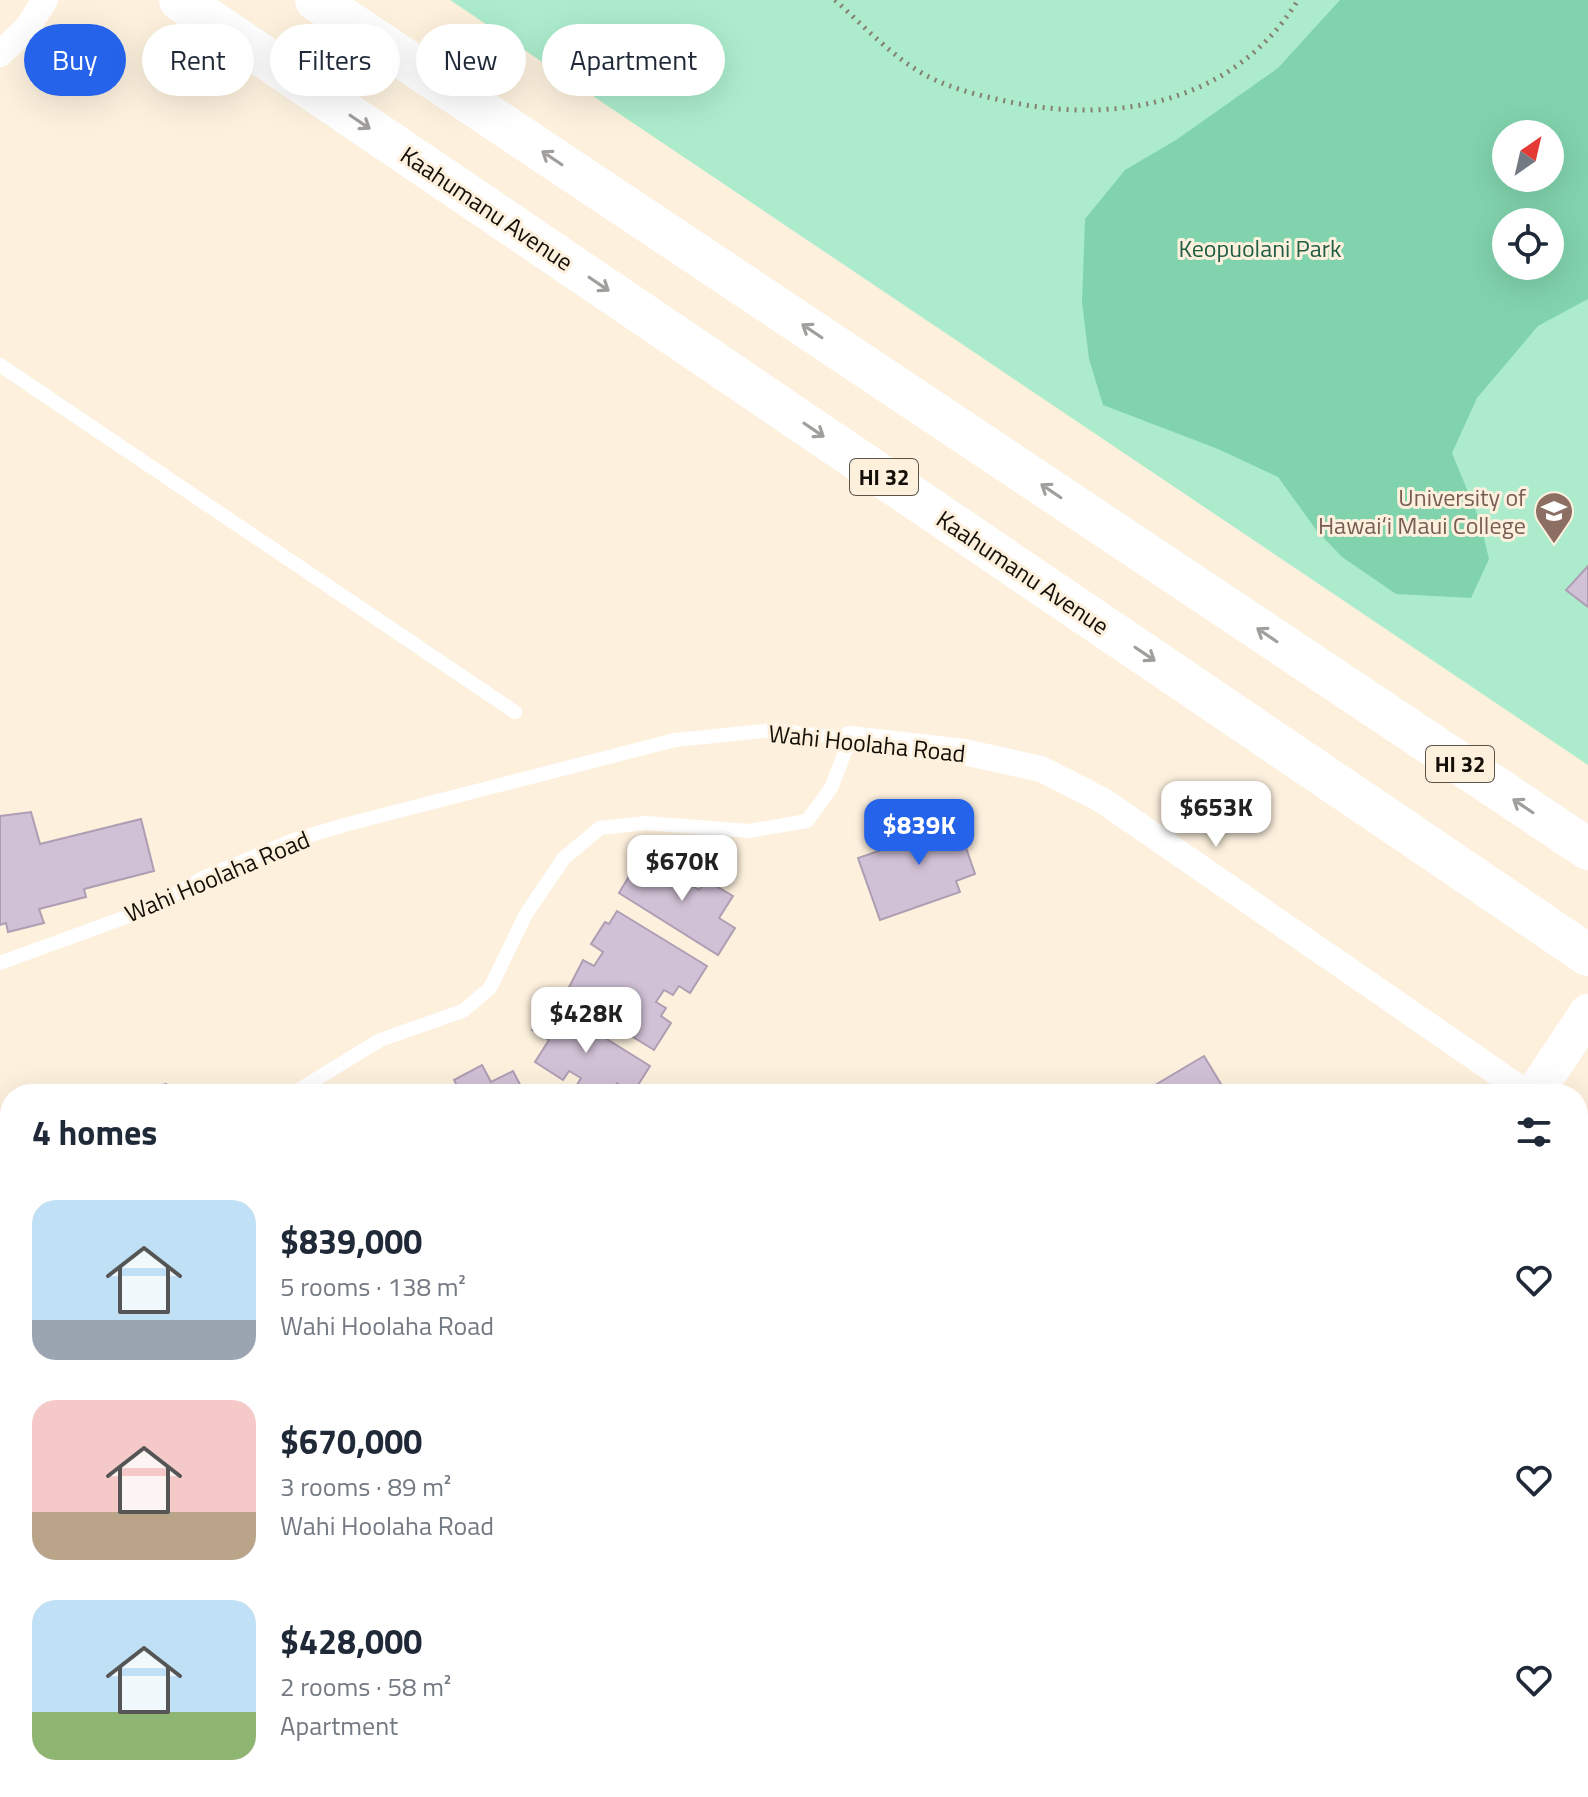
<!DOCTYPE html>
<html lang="en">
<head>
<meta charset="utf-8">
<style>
	body { margin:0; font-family:"Titillium Web",sans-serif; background:#f6f6f7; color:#1f2937; height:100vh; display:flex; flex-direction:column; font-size:30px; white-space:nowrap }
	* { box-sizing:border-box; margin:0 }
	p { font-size:26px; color:#747a83 }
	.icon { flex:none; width:44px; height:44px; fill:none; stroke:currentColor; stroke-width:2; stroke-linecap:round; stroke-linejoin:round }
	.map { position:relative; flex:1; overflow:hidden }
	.details { position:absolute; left:0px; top:1084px; width:1588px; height:714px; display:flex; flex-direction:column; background:#fff; border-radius:32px 32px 0 0; box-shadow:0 8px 32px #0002 }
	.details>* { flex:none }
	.hud { position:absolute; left:24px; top:24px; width:800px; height:72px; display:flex; gap:16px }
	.needle { width:52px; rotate:34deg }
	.controls { position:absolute; left:1492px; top:120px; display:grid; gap:16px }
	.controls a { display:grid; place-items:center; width:72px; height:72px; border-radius:50%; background:#fff; box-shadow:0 8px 32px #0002; font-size:40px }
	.price { position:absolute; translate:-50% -68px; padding:0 18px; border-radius:16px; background:#fff; color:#222; font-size:26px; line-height:52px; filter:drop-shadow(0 2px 4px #0008) }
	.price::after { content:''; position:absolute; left:50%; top:48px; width:24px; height:18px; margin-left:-12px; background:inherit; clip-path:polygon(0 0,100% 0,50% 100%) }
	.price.current { background:#2563eb; color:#fff }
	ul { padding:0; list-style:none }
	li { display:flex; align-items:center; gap:24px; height:200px; padding:0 32px }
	li span { display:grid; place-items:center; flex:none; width:224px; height:160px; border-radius:24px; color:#555 }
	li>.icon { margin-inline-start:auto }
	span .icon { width:96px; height:96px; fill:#fffc; stroke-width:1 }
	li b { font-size:34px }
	h2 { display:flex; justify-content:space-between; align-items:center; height:96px; padding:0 32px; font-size:34px }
	.pill { padding:0 28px; border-radius:36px; background:#fff; box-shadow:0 8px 32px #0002; font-size:28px; line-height:72px }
	.pill.current { background:#2563eb; color:#fff }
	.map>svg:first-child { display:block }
</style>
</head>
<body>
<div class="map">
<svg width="1588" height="1797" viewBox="0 0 1588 1797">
	<rect width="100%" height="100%" fill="#fdf1de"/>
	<!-- green -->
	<path fill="#aceccd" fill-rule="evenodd" d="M450,0H1588V765ZM1506,134H1550V178H1506ZM1506,222H1550V266H1506Z"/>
	<!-- forest -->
	<path fill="#81d3ad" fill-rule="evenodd" d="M1340,0H1588V299L1538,326L1477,398L1452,453L1480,521L1489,559L1471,598L1396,594L1342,557L1317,531L1278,477L1218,449L1103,405L1089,359L1082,302L1085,219L1125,170L1176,140L1278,68ZM1506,134H1550V178H1506ZM1506,222H1550V266H1506Z"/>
	<!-- building -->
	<g fill="#d1c1d6" stroke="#ae9eb3" stroke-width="2">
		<polygon points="1588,566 1588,607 1566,590"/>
		<polygon points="952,807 975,874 956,881 960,892 880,920 858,858 922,836 916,819"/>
		<polygon points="31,812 40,844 141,819 154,871 84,889 86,897 39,909 44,923 8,932 6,923 0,925 0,816"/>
		<polygon points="665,855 692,871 686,882 699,890 706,880 733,896 719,918 735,928 718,955 619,893 636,865 652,875"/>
		<polygon points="617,911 707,966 690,993 679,986 673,995 664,990 656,1002 666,1008 661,1016 671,1023 654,1050 565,995 583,960 594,966 603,952 591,944 605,922 609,924"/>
		<polygon points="549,1003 650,1066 633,1093 617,1083 610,1094 586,1094 575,1088 581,1078 569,1071 563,1080 535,1062 549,1040 532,1030"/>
		<polygon points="1204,1056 1227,1094 1140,1094"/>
		<polygon points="482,1065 491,1082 513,1071 525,1094 461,1094 454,1080"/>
		<polygon points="166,1084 169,1094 132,1094"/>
		<polygon points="1588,1314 1588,1407 1578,1400 1578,1329"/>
		<polygon points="0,1446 10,1453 10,1568 0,1583"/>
		<polygon points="1578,1465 1588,1465 1588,1482 1578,1481"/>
		<polygon points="1579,1563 1588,1563 1588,1603 1583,1603"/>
		<polygon points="1588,1765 1588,1797 1521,1797 1520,1788 1578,1788 1578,1767"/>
		<polygon points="38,1788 109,1788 99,1797 41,1797 35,1790"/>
		<polygon points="390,1788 457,1788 459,1790 448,1797 378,1797"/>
		<polygon points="473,1788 544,1788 531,1797 479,1797"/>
		<polygon points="869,1788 961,1788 962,1792 947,1797 872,1797"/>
		<polygon points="1424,1788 1478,1788 1481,1797 1418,1797 1416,1791"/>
	</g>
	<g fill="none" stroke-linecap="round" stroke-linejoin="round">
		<!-- path -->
		<path stroke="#867e70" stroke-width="5" stroke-dasharray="2 6" stroke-linecap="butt" d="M835,0C864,26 894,59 929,77C955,90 982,96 1010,102C1119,125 1236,101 1298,0"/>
		<!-- lane -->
		<g stroke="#fff" stroke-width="14">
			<polyline points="0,365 515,712"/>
			<polyline points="0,963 148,909 203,878 294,840 348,824 675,740 773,730 850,739 831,788 807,821 749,831 646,823 600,828 564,858 526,914 490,988 463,1011 380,1040 292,1094"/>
			<polyline points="0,1163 1,1163"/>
			<polyline points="0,1384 10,1388"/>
		</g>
		<!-- street -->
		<g stroke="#fff" stroke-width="26">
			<polyline points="0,54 27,28 45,0"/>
			<polyline points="850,739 964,752 1041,769 1102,800 1528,1094"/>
			<polyline points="1578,1128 1588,1135"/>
			<polyline points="1578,1675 1588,1673"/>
			<polyline points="1191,1797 1217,1788"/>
		</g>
		<!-- secondary -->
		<g stroke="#fff" stroke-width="38">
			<polyline points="1534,1094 1588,1013"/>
			<polyline points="238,1797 249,1788"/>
		</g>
		<!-- primary -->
		<g stroke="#fff" stroke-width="42">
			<polyline points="180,0 1588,955"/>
			<polyline points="316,0 1588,849"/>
		</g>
	</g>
	<!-- one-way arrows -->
	<defs><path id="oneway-shaft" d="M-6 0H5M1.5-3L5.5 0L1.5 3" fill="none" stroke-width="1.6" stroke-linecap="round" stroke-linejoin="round" transform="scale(2)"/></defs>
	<g stroke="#a19f9c">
		<use href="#oneway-shaft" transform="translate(360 122) rotate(34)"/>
		<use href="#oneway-shaft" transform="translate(552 158) rotate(-146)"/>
		<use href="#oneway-shaft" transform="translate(599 284) rotate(34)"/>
		<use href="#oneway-shaft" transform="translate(812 331) rotate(-146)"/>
		<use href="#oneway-shaft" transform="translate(814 430) rotate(34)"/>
		<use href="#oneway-shaft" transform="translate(1051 491) rotate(-146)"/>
		<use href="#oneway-shaft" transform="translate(1267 635) rotate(-146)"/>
		<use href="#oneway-shaft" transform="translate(1145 654) rotate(34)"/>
		<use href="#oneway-shaft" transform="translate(1523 806) rotate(-146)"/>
	</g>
	<!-- icons -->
	<defs>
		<symbol id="university-pin" viewBox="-11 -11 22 30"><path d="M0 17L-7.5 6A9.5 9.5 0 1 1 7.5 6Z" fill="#8d6e63" stroke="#fdf1de"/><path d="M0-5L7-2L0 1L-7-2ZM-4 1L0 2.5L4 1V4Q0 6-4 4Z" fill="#fff"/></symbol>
	</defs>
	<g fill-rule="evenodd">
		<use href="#university-pin" x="1532" y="489" width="44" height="60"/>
	</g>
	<g text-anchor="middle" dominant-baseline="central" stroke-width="6" stroke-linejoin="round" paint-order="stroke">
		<!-- shield labels -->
		<g fill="#fdf1de" stroke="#5a5348" stroke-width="2">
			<rect x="850" y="459" width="68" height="36" rx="6"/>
			<rect x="1426" y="746" width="68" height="36" rx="6"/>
		</g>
		<g font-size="22" font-weight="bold" fill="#140f07">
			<text x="884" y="477">HI 32</text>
			<text x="1460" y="764">HI 32</text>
		</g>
		<!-- street labels -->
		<g font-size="24" fill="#140f07" stroke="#fdf1de">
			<text transform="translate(487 208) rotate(34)">Kaahumanu Avenue</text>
			<text transform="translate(1023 572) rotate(34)">Kaahumanu Avenue</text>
			<text transform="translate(867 743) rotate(6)">Wahi Hoolaha Road</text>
			<text transform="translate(217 876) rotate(-23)">Wahi Hoolaha Road</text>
		</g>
		<!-- park labels -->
		<g font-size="24" fill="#1f5d44" stroke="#fdf1de">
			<text x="1260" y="248">Keopuolani Park</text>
		</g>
		<!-- education labels -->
		<g font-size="24" fill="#785e54" stroke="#fdf1de" text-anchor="end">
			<text x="1526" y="497">University of<tspan x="1526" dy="28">Hawai‘i Maui College</tspan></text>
		</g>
	</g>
</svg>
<div class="controls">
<a><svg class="needle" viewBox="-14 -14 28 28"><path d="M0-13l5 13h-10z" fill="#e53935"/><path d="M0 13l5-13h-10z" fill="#747a83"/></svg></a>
<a><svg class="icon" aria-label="locate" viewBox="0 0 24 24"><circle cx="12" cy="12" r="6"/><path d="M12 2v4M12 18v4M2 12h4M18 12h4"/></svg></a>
</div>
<b class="price" style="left:1216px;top:849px">$653K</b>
<b class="price current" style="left:919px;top:867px">$839K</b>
<b class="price" style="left:682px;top:903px">$670K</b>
<b class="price" style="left:586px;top:1055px">$428K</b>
<div class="hud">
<a class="pill current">Buy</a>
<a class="pill">Rent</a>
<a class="pill">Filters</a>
<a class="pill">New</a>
<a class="pill">Apartment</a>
</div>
<section class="details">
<h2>4 homes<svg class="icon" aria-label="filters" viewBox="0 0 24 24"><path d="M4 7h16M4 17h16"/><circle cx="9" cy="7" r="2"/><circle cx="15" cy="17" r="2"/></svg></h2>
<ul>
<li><span style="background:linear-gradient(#bfe0f5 75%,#9aa5b1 0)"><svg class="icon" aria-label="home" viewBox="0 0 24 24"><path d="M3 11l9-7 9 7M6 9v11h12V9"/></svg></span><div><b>$839,000</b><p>5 rooms · 138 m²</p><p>Wahi Hoolaha Road</p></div><svg class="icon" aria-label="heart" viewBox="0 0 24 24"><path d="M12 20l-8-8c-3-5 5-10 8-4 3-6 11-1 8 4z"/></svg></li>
<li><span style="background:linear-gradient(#f6c9c9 70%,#b9a48a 0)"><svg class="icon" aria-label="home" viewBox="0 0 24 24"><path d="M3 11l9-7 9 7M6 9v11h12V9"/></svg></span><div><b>$670,000</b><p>3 rooms · 89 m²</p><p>Wahi Hoolaha Road</p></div><svg class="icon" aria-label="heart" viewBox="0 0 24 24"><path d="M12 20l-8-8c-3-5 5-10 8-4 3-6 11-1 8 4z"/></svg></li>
<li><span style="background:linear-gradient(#bfe0f5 70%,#8fb573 0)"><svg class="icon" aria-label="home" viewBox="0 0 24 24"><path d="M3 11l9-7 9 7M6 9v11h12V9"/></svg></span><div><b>$428,000</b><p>2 rooms · 58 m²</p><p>Apartment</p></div><svg class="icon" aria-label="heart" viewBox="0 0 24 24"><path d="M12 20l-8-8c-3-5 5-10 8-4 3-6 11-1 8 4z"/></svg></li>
</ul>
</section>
</div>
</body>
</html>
